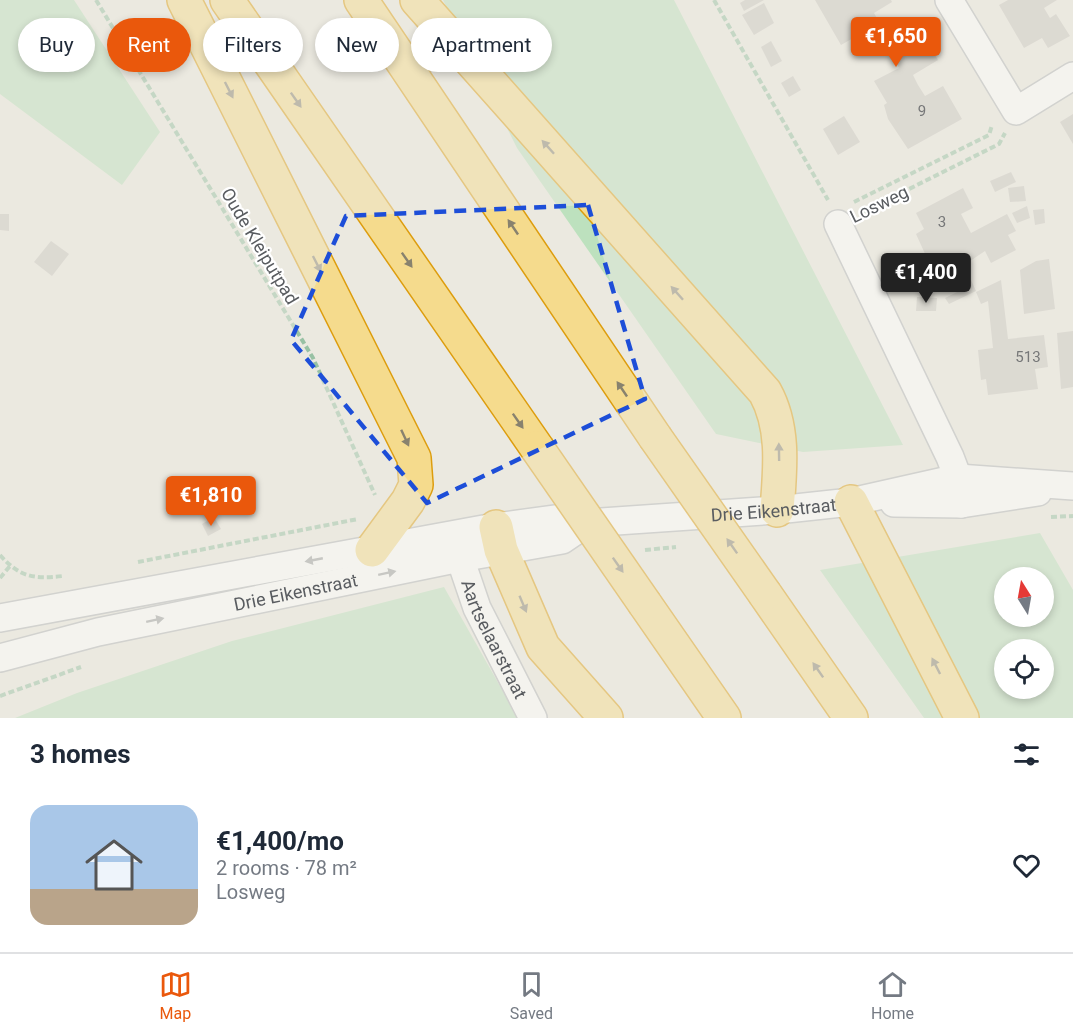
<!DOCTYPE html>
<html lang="en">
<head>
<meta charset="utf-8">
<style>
	body { margin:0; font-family:Roboto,sans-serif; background:#f6f6f7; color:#1f2937; height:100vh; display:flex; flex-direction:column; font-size:22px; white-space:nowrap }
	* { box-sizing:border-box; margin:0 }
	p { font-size:20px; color:#747a83 }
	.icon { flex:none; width:33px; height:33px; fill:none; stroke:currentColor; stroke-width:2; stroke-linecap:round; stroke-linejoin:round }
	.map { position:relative; height:718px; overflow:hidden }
	.sheet { display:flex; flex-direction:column; background:#fff; flex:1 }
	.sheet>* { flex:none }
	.banner { position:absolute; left:18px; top:18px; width:600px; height:54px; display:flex; gap:12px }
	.needle { width:39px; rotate:349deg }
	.tools { position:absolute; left:994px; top:567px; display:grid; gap:12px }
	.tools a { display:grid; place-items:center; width:60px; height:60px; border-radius:50%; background:#fff; box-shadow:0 3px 9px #0003; font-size:30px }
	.price { position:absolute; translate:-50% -51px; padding:0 14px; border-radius:6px; background:#ea580c; color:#fff; font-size:20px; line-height:39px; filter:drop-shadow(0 2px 3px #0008) }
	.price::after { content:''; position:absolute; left:50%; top:36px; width:18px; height:14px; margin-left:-9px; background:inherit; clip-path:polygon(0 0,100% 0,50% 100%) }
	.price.active { background:#222; color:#fff }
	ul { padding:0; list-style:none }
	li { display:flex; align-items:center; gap:18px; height:150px; padding:0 30px }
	li span { display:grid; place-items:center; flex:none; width:168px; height:120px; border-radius:18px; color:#555 }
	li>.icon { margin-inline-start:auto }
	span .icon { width:72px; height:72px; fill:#fffc; stroke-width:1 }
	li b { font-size:26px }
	h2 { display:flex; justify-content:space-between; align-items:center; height:72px; padding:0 30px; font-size:26px }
	.pill { padding:0 21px; border-radius:27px; background:#fff; box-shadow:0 3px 9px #0003; font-size:21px; line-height:54px }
	.pill.active { background:#ea580c; color:#fff }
	.tab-bar { display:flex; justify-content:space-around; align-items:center; height:84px; border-top:2px solid #e0e1e3; background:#fff; font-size:16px; color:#747a83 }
	.tab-bar a { display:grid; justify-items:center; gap:3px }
	.tab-bar .active { color:#ea580c }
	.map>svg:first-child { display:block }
</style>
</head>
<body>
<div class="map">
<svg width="1073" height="718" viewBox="0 0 1073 718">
	<rect width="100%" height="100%" fill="#ebe9e0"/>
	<!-- green -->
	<g fill="#bde1be" fill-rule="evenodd">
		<polygon points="0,0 74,0 160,132 122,185 0,94"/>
		<polygon points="443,0 674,0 903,445 803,452 716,434 517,148"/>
		<path d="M1040,533L1073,590V718H924L820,570ZM1005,578H1044V616H1005ZM1005,650H1044V688H1005Z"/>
		<polygon points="444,587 518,718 15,718 77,693 232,641"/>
	</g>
	<!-- building -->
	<g fill="#cbc7c2">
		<polygon points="745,0 764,0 744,11 740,3"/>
		<polygon points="815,0 891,0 892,2 874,13 886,34 914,17 938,60 913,75 918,85 925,96 943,86 962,119 908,149 888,119 884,105 887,103 874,81 899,68 888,48 878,54 871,43 862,49 855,37 841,45"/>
		<polygon points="1008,0 1057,0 1044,8 1050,18 1056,14 1070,36 1048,48 1042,38 1024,48 999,5"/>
		<polygon points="764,3 774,23 754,35 742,15"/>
		<polygon points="771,41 782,61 771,67 761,47"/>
		<polygon points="793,76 801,90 789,97 781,83"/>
		<polygon points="1073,114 1073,144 1060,122"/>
		<polygon points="844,116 860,142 838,155 823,129"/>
		<polygon points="1011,172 1016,182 995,192 990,181"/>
		<polygon points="1024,186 1026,201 1010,202 1008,188"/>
		<polygon points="963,188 973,208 961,214 971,233 1007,214 1016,231 1008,235 1016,250 991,263 985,251 970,261 971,263 937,280 916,234 924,229 916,213"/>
		<polygon points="1027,206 1030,218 1017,223 1012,213"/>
		<polygon points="1044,209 1045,223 1035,225 1033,210"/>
		<polygon points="0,214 9,214 9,231 0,230"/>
		<polygon points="51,241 69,254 52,276 34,262"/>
		<polygon points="1049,259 1055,309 1024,314 1020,270 1036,261"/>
		<polygon points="971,280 976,291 949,304 945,298 959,291 956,287"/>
		<polygon points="1001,280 1008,339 1044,335 1048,367 1035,369 1038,389 988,395 986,379 981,380 978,350 993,348 988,301 981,304 976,292"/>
		<polygon points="917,297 937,298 936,311 916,311"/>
		<polygon points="1073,331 1073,387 1061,389 1057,333"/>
		<polygon points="214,517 221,529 208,536 202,524"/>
	</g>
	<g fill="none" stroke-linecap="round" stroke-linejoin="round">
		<defs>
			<g id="minor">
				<polyline points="949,0 1016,111 1073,76"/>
				<polyline points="838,224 950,457 958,478 961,504"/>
				<polyline points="894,503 961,504 1038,492"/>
				<path id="s1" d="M460,558L477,608L533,718"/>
				<path id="s2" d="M0,618L489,528L554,519L587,523L777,510L851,502L958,478L1073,486"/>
				<path id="s3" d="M0,658L98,632L460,558L562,540L587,523"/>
			</g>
			<g id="highway">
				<polyline points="184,0 414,458 416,485 408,501 372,550"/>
				<polyline points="227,0 537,448"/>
				<polyline points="361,0 655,437"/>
				<path d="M417,0L765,392C785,428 780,470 777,510"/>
				<polyline points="851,502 962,718"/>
				<polyline points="496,527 501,550 543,647 606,718"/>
				<polyline points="765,594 851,718"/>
				<polyline points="645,604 724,718"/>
			</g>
		</defs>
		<!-- minor casing -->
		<use href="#minor" stroke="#b3b6ba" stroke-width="30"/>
		<!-- highway casing -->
		<use href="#highway" stroke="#dd9d0e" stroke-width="36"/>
		<!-- path -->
		<g stroke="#98c1a4" stroke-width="4" stroke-dasharray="6 3" stroke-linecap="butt">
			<polyline points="96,0 313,358 375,495"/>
			<polyline points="714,0 828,200"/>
			<polyline points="854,202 989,135 992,125"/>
			<polyline points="861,213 999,144 1005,133"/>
			<polyline points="1051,517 1073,516"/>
			<polyline points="645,550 676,547"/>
			<path d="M0,555C20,578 35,579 63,576"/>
			<polyline points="138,562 358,519"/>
			<polyline points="0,578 10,566"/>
			<polyline points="0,696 81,667"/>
		</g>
		<!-- minor -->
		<use href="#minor" stroke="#fff" stroke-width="27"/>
		<!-- highway -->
		<use href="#highway" stroke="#f5db8d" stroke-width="33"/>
		<defs>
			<g id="highway-bridge">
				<polyline points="655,437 765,594"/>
				<polyline points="537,448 645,604"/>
			</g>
		</defs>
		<!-- highway-bridge casing -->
		<use href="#highway-bridge" stroke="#dd9d0e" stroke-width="36" stroke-linecap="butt"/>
		<!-- highway-bridge -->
		<use href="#highway-bridge" stroke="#f5db8d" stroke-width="33"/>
	</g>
	<!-- one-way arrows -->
	<defs><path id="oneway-solid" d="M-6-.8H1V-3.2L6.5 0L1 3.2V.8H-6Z" transform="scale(1.5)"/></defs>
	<g fill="#88826e">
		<use href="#oneway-solid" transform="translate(229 90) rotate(63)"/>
		<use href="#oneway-solid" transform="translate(296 100) rotate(55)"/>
		<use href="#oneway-solid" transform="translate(548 147) rotate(-132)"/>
		<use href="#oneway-solid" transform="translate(513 227) rotate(-124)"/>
		<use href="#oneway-solid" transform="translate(407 260) rotate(55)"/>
		<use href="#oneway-solid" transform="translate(317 264) rotate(63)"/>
		<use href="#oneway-solid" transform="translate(677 293) rotate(-132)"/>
		<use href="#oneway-solid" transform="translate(622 389) rotate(-124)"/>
		<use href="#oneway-solid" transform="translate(518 421) rotate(55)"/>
		<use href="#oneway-solid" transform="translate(405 438) rotate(65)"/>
		<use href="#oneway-solid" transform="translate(779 452) rotate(-91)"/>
		<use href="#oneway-solid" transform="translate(732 546) rotate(-125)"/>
		<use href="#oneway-solid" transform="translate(618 565) rotate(55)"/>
		<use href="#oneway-solid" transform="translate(523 604) rotate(67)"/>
		<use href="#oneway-solid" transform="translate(936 666) rotate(-117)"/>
		<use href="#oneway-solid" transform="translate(818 670) rotate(-125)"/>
	</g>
	<g fill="#9b9da0">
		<use href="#oneway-solid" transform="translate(314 560) rotate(169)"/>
		<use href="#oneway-solid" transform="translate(387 573) rotate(-12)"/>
		<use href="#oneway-solid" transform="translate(155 620) rotate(-12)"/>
	</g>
	<!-- marked area -->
	<path d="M0 0H1073V718H0ZM588,205L645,399L427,503L291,340L346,216Z" fill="#ebe9e0" fill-opacity=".55" fill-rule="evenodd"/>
	<path fill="none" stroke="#1d4ed8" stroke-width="4.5" stroke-dasharray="12 8" stroke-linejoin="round" d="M588,205L645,399L427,503L291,340L346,216Z"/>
	<g text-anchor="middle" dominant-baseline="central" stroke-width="4.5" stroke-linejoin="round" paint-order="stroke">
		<!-- number labels -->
		<g font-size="15" fill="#767778">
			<text x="922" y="111">9</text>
			<text x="942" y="222">3</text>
			<text x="1028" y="357">513</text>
		</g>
		<!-- street labels -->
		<g font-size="18" fill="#595c60" stroke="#fff">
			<text transform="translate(879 204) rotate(-26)">Losweg</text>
			<text transform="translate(260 246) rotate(59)">Oude Kleiputpad</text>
			<text stroke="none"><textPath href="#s2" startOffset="783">Drie Eikenstraat</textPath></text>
			<text stroke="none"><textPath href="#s3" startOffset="303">Drie Eikenstraat</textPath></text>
			<text stroke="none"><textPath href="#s1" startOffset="88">Aartselaarstraat</textPath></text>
		</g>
	</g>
</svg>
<div class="tools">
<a><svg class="needle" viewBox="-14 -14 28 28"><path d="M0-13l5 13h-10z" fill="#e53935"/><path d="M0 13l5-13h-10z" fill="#747a83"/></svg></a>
<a><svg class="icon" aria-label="locate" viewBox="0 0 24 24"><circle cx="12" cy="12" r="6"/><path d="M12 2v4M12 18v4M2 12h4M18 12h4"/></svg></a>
</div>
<b class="price" style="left:896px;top:68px">€1,650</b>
<b class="price active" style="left:926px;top:304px">€1,400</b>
<b class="price" style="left:211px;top:527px">€1,810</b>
<div class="banner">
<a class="pill">Buy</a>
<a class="pill active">Rent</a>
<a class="pill">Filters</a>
<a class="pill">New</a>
<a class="pill">Apartment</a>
</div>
</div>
<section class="sheet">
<h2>3 homes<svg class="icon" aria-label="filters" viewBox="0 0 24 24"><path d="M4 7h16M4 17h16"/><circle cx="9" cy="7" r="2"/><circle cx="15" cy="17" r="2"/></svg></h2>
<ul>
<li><span style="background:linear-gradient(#a9c7e8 70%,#b9a48a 0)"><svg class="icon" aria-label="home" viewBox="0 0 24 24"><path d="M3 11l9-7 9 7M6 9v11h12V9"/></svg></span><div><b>€1,400/mo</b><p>2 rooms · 78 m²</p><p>Losweg</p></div><svg class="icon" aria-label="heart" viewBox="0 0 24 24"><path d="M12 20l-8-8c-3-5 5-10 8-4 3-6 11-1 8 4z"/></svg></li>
</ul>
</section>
<nav class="tab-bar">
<a class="active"><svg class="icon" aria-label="map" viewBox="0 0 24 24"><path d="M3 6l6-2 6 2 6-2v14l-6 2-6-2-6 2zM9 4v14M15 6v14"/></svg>Map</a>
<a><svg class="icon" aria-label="saved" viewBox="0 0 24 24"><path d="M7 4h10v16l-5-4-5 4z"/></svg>Saved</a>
<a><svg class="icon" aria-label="home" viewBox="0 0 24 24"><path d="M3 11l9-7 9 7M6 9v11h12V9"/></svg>Home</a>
</nav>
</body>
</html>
